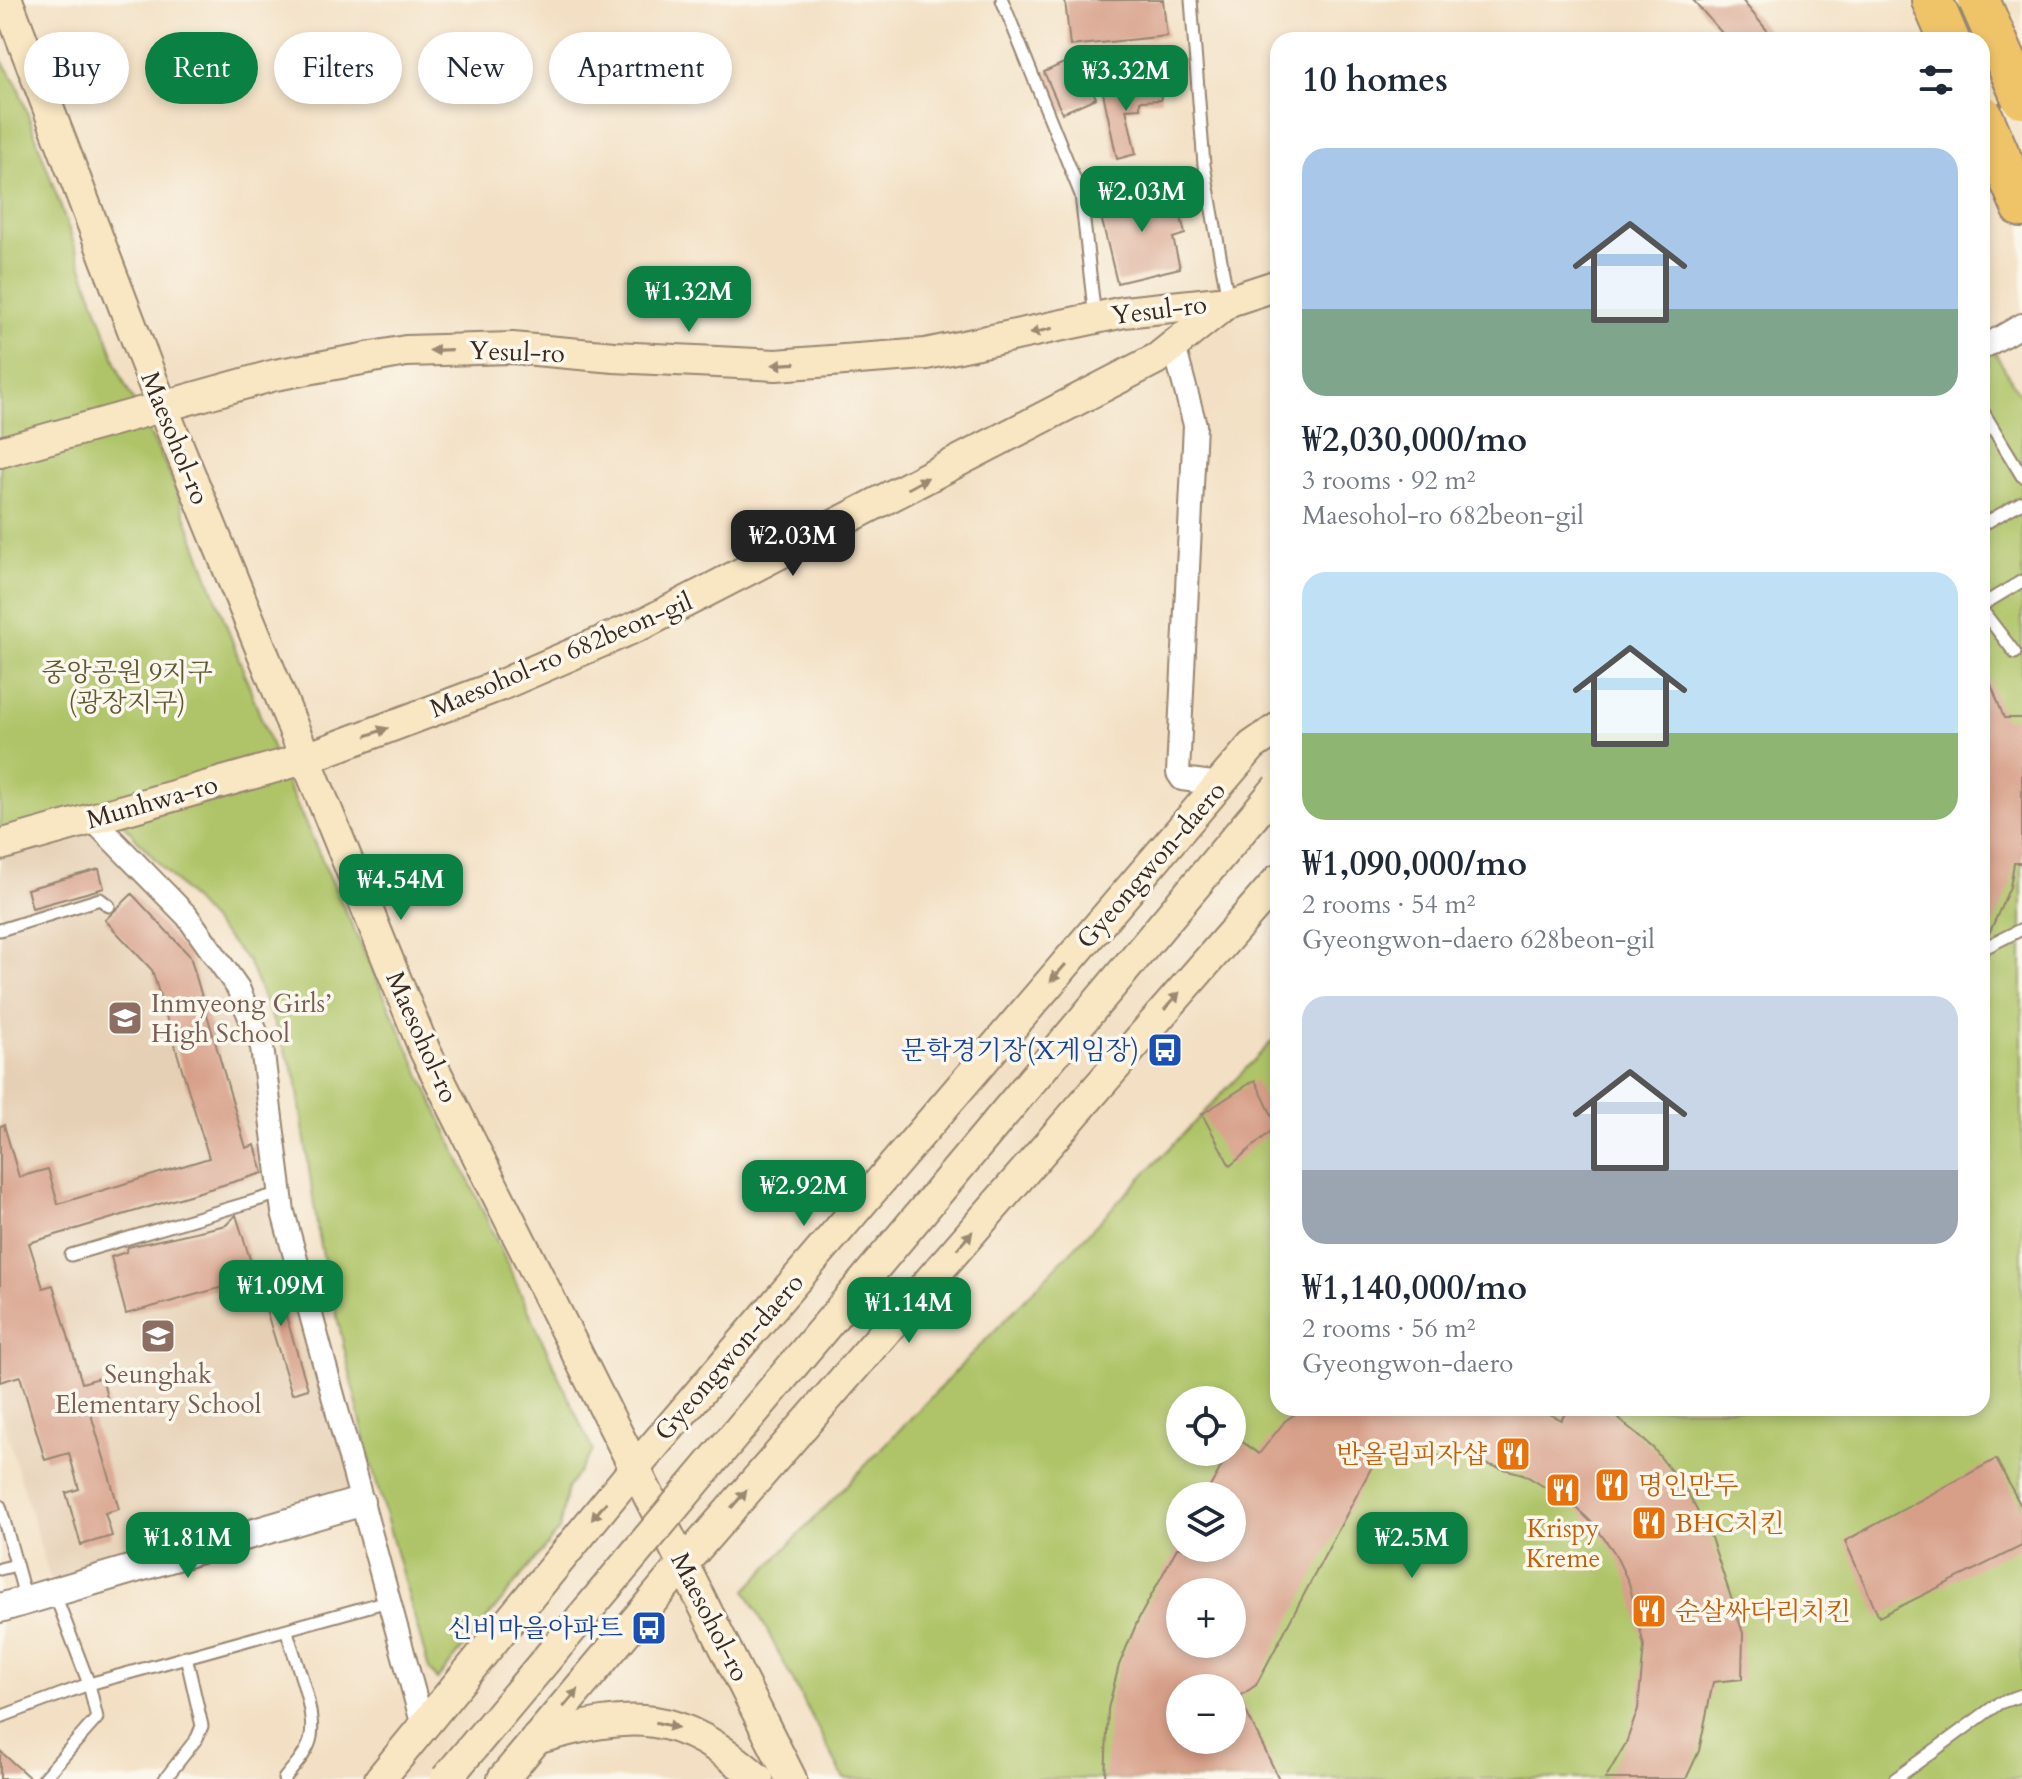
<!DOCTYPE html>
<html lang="en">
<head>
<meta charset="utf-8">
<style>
	body { margin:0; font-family:Cardo,"Noto Serif KR",serif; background:#f2f2f3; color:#1f2937; height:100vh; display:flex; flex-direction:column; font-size:30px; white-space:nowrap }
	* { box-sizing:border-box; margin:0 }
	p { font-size:26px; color:#747a83 }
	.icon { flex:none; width:44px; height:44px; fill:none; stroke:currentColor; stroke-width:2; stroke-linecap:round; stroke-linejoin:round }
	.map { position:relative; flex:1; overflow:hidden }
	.panel { position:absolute; left:1270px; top:32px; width:720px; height:1384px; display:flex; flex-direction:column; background:#fff; border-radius:24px; box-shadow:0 4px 12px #0003 }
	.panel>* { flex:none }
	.banner { position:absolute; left:24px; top:32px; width:760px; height:72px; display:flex; gap:16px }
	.buttons { position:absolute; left:1166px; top:1386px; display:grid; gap:16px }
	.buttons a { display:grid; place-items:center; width:80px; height:80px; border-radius:50%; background:#fff; box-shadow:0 4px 12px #0003; font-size:40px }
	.price { position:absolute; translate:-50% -68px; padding:0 18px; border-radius:16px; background:#0b8043; color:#fff; font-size:26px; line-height:52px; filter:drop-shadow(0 2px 4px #0008) }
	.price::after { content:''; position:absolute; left:50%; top:48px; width:24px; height:18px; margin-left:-12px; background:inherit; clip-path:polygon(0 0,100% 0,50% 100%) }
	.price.current { background:#222; color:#fff }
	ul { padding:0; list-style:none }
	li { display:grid; align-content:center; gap:16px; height:424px; padding:0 32px }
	li span { display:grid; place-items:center; height:248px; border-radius:24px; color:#555 }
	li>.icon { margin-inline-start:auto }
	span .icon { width:144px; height:144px; fill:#fffc; stroke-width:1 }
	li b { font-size:34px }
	h2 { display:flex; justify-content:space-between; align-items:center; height:96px; padding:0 32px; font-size:34px }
	.chip { padding:0 28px; border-radius:36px; background:#fff; box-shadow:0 4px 12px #0003; font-size:28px; line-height:72px }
	.chip.current { background:#0b8043; color:#fff }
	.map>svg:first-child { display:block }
</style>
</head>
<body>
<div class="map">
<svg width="2022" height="1779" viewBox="0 0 2022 1779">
	<rect width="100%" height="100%" fill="#fbf7ec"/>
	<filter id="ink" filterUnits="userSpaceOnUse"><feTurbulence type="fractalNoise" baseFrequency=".0125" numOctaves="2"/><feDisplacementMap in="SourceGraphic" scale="16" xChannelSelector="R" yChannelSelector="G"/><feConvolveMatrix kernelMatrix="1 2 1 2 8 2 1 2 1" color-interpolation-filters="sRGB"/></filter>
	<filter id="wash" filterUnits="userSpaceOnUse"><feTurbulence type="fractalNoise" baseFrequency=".006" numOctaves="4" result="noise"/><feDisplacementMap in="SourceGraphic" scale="32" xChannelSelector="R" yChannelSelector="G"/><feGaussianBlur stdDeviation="1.8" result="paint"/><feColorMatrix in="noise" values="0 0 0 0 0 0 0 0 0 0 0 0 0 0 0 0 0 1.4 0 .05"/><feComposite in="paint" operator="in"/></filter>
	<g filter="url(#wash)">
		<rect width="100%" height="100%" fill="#f3e0c4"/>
		<!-- built -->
		<polygon fill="#e6d0b5" points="92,819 238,988 274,1124 360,1502 54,1592 0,1409 0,845"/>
		<!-- green -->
		<g fill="#afc468" stroke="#757743" stroke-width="2" fill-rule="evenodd">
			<polygon points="0,58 17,84 121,376 169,472 279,766 593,1451 567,1489 559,1530 437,1680 429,1669 368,1453 318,1233 296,1077 248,961 113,813 0,845"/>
			<path d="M1982,331L2022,398V1779H844L746,1590L1278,1035V1408H1982ZM1180,1400H1232V1452H1180ZM1180,1496H1232V1548H1180ZM1180,1592H1232V1644H1180ZM1180,1688H1232V1740H1180Z"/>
		</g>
		<g id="blocks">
			<!-- building -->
			<g fill="#d79f88" fill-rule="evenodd">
				<polygon points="1065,0 1163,0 1167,36 1070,46"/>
				<polygon points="1693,0 1742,0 1775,40 1728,40"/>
				<polygon points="1077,57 1096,98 1062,113 1044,72"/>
				<polygon points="1160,83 1161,100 1140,101 1140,108 1126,109 1136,154 1117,159 1102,88"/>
				<polygon points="1162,188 1163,194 1175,191 1185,234 1173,238 1180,268 1117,283 1098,204"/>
				<polygon points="1982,661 2004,718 2022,718 2022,863 2014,863 2010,887 1988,936 1982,940"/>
				<polygon points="99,869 104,888 32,908 27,889"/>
				<polygon points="132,894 190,956 246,1148 255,1145 263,1173 29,1243 43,1288 53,1285 82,1383 102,1377 109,1406 90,1411 119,1509 105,1513 112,1536 81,1545 66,1493 79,1489 69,1453 45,1460 20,1376 0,1382 0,1126 4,1125 19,1177 48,1169 58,1204 209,1158 152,970 105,920"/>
				<polygon points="1255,1080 1277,1126 1230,1166 1202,1114"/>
				<polygon points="236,1215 256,1278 126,1314 111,1257 126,1252 128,1247 226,1225"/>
				<polygon points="270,1263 308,1389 292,1394 253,1268"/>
				<path d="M1304,1408H1537L1561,1420L1569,1408H1606L1653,1448L1687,1491L1711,1538L1743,1633L1742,1679L1713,1682L1699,1751L1686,1779H1605L1626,1743L1638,1709L1644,1646L1629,1583L1614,1552L1594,1525L1574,1505L1523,1474L1463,1458L1430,1455L1377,1457L1256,1685L1239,1697L1279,1779H1105L1108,1709L1119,1665L1138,1620L1177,1548H1232V1496H1205L1237,1438L1259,1454L1285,1421ZM1180,1592H1232V1644H1180ZM1180,1688H1232V1740H1180Z"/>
				<polygon points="1996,1459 2022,1508 2022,1546 1879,1617 1845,1541"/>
				<polygon points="0,1751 31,1779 0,1779"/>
			</g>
		</g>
	</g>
	<g filter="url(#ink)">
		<use href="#blocks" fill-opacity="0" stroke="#978571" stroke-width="2"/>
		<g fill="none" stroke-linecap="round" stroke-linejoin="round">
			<defs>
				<g id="service">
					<polyline points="1002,0 1081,195 1095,318"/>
					<polyline points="1191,0 1204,165 1228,300"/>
					<polyline points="1982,410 2022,476"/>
					<polyline points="1982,525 2022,502"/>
					<polyline points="1982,605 2022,581"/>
					<polyline points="1982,610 2015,653"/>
					<polyline points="0,930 100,899 109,906"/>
					<polyline points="1982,949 2022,929"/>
					<polyline points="71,1255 281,1193"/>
					<polyline points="0,1506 26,1600"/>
					<polyline points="0,1569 16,1565"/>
					<polyline points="0,1717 89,1684 388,1601"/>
					<polyline points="43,1779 97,1718 89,1684 54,1592"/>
					<polyline points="165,1779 197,1738 202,1726 186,1656"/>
					<path d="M284,1779C294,1766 308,1753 311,1737C316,1710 294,1658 287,1631"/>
					<polyline points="1895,1779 1999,1703 2022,1695"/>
				</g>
				<g id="minor">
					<polyline points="1174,346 1195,425 1178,773 1182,779 1220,784"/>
					<polyline points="1982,348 2022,325"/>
					<polyline points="92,819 187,916 238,988 262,1047 283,1212 423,1726"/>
				</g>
				<polyline id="tertiary" points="0,1608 360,1502"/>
				<g id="secondary">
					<polyline points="7,0 162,406 425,1051 791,1779"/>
					<polyline points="1982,96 2022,65"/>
					<polyline points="0,452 275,375 406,351 512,348 614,357 776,365 926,354 1124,312 1229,301 1278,285"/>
					<polyline points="0,845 304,759 501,685 647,622 1158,358 1229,301"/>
					<path d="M536,1739C635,1710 677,1709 758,1779"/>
					<polyline points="380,1779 635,1468 1252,746 1278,728"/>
					<polyline points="503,1779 683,1564 1278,880"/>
				</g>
				<g id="motorway">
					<polyline points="1932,0 1949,40"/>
					<polyline points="1982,115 2022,207"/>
				</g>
			</defs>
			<!-- service casing -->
			<use href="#service" stroke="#978571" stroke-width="15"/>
			<!-- minor casing -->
			<use href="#minor" stroke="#978571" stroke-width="26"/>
			<!-- tertiary casing -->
			<use href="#tertiary" stroke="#978571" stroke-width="32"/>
			<!-- secondary casing -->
			<use href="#secondary" stroke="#978571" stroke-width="34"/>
			<!-- motorway casing -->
			<use href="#motorway" stroke="#978571" stroke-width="44"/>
			<!-- service -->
			<use href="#service" stroke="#fff" stroke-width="11"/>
			<!-- minor -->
			<use href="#minor" stroke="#fff" stroke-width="22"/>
			<!-- tertiary -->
			<use href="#tertiary" stroke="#fff" stroke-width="28"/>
			<!-- secondary -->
			<use href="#secondary" stroke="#f9e7c3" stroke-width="30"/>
			<!-- motorway -->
			<use href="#motorway" stroke="#efc469" stroke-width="40"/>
			<defs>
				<polyline id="secondary-bridge" points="446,1779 1278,787"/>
				<polyline id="motorway-bridge" points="1979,0 2022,98"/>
			</defs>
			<!-- secondary-bridge casing -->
			<use href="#secondary-bridge" stroke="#978571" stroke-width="34" stroke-linecap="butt"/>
			<!-- motorway-bridge casing -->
			<use href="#motorway-bridge" stroke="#978571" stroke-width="44" stroke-linecap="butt"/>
			<!-- secondary-bridge -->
			<use href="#secondary-bridge" stroke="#f9e7c3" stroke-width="30"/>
			<!-- motorway-bridge -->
			<use href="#motorway-bridge" stroke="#efc469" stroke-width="40"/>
		</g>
		<!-- one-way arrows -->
		<defs><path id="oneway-solid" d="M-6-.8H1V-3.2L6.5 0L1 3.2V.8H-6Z" transform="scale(2)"/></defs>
		<g fill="#9a8870">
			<use href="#oneway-solid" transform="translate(1041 331) rotate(167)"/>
			<use href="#oneway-solid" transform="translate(441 350) rotate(178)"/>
			<use href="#oneway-solid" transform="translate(784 364) rotate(177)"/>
			<use href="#oneway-solid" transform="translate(918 483) rotate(-29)"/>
			<use href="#oneway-solid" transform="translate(377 732) rotate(-20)"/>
			<use href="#oneway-solid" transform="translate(1058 973) rotate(131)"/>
			<use href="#oneway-solid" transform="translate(1172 1001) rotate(-49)"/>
			<use href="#oneway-solid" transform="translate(965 1240) rotate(-49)"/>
			<use href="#oneway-solid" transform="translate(739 1499) rotate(-49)"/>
			<use href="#oneway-solid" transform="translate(599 1511) rotate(129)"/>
			<use href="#oneway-solid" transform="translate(571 1698) rotate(-50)"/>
			<use href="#oneway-solid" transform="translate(667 1725) rotate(13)"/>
		</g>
	</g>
	<!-- icons -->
	<defs>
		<symbol id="school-square" viewBox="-11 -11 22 22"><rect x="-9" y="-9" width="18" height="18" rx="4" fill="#8d6e63" stroke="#fbf7ec"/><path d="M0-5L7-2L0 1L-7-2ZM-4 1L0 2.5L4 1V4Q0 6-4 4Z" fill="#fff"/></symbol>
		<symbol id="bus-square" viewBox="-11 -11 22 22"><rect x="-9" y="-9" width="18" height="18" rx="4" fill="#1a4fb4" stroke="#fbf7ec"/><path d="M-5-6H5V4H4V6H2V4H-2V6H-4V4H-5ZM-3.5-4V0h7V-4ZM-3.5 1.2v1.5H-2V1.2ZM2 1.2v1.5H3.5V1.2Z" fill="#fff"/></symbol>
		<symbol id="restaurant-square" viewBox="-11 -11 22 22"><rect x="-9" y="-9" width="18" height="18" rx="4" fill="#e8710a" stroke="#fbf7ec"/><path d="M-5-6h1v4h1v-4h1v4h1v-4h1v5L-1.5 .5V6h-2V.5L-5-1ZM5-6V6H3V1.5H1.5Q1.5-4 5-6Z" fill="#fff"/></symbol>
	</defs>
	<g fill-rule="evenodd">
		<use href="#school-square" x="105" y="998" width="40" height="40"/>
		<use href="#bus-square" x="1145" y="1030" width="40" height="40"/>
		<use href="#school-square" x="138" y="1316" width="40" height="40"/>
		<use href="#restaurant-square" x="1493" y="1434" width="40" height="40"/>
		<use href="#restaurant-square" x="1592" y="1465" width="40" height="40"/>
		<use href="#restaurant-square" x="1543" y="1470" width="40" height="40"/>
		<use href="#restaurant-square" x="1629" y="1503" width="40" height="40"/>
		<use href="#restaurant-square" x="1629" y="1591" width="40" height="40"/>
		<use href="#bus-square" x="629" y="1608" width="40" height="40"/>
	</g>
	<g text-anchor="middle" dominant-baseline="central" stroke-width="7" stroke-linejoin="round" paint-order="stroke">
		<!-- street labels -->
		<g font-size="26" fill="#3b2a1e" stroke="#fbf7ec">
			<text transform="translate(1159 310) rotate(-7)">Yesul-ro</text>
			<text transform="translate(517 352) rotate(2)">Yesul-ro</text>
			<text transform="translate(175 438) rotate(68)">Maesohol-ro</text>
			<text transform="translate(561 655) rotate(-23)">Maesohol-ro 682beon-gil</text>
			<text transform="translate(152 802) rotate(-16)">Munhwa-ro</text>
			<text transform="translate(1151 865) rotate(-49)">Gyeongwon-daero</text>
			<text transform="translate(422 1037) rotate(66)">Maesohol-ro</text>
			<text transform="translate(729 1357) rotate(-49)">Gyeongwon-daero</text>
			<text transform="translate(710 1617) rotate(63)">Maesohol-ro</text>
		</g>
		<!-- park labels -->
		<g font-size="26" fill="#5e5834" stroke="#fbf7ec">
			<text x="127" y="672">중앙공원 9지구<tspan x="127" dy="30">(광장지구)</tspan></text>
		</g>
		<!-- education labels -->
		<g font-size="26" fill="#785e54" stroke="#fbf7ec" text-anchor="start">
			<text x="151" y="1003">Inmyeong Girls’<tspan x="151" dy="30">High School</tspan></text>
			<text x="158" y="1374" text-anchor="middle">Seunghak<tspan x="158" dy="30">Elementary School</tspan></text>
		</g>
		<!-- transit labels -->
		<g font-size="26" fill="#164399" stroke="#fbf7ec" text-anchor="end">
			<text x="1139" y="1050">문학경기장(X게임장)</text>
			<text x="623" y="1628">신비마을아파트</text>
		</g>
		<!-- food labels -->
		<g font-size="26" fill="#c56008" stroke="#fbf7ec" text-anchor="start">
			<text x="1487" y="1454" text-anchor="end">반올림피자샵</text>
			<text x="1638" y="1485">명인만두</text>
			<text x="1675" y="1523">BHC치킨</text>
			<text x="1563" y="1528" text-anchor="middle">Krispy<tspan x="1563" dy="30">Kreme</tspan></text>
			<text x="1675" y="1611">순살싸다리치킨</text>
		</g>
	</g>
</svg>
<div class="buttons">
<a><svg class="icon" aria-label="locate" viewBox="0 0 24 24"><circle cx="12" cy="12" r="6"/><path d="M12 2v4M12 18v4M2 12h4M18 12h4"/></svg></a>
<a><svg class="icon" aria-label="layers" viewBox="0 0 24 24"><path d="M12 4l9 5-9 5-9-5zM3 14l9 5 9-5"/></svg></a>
<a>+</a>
<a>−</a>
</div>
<b class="price" style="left:1126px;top:113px">₩3.32M</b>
<b class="price" style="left:1142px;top:234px">₩2.03M</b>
<b class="price" style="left:689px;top:334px">₩1.32M</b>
<b class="price current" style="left:793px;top:578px">₩2.03M</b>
<b class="price" style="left:401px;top:922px">₩4.54M</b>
<b class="price" style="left:804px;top:1228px">₩2.92M</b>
<b class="price" style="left:281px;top:1328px">₩1.09M</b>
<b class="price" style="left:909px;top:1345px">₩1.14M</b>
<b class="price" style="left:188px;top:1580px">₩1.81M</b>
<b class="price" style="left:1412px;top:1580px">₩2.5M</b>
<div class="banner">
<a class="chip">Buy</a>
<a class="chip current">Rent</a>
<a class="chip">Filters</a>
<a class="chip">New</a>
<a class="chip">Apartment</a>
</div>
<section class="panel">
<h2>10 homes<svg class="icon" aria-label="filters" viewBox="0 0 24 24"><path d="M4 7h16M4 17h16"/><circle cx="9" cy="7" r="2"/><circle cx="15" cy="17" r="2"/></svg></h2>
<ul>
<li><span style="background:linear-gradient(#a9c7e8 65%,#7fa58c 0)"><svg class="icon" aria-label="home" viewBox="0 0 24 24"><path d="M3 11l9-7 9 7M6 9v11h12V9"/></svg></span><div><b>₩2,030,000/mo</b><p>3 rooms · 92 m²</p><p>Maesohol-ro 682beon-gil</p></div></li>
<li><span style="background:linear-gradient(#bfe0f5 65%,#8fb573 0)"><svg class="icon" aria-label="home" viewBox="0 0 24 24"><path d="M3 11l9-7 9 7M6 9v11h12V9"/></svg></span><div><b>₩1,090,000/mo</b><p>2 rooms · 54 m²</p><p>Gyeongwon-daero 628beon-gil</p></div></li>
<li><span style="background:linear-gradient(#c9d6e8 70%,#9aa5b1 0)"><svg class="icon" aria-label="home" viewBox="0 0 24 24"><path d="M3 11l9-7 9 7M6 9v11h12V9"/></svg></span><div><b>₩1,140,000/mo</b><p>2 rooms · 56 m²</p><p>Gyeongwon-daero</p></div></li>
</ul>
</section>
</div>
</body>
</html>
